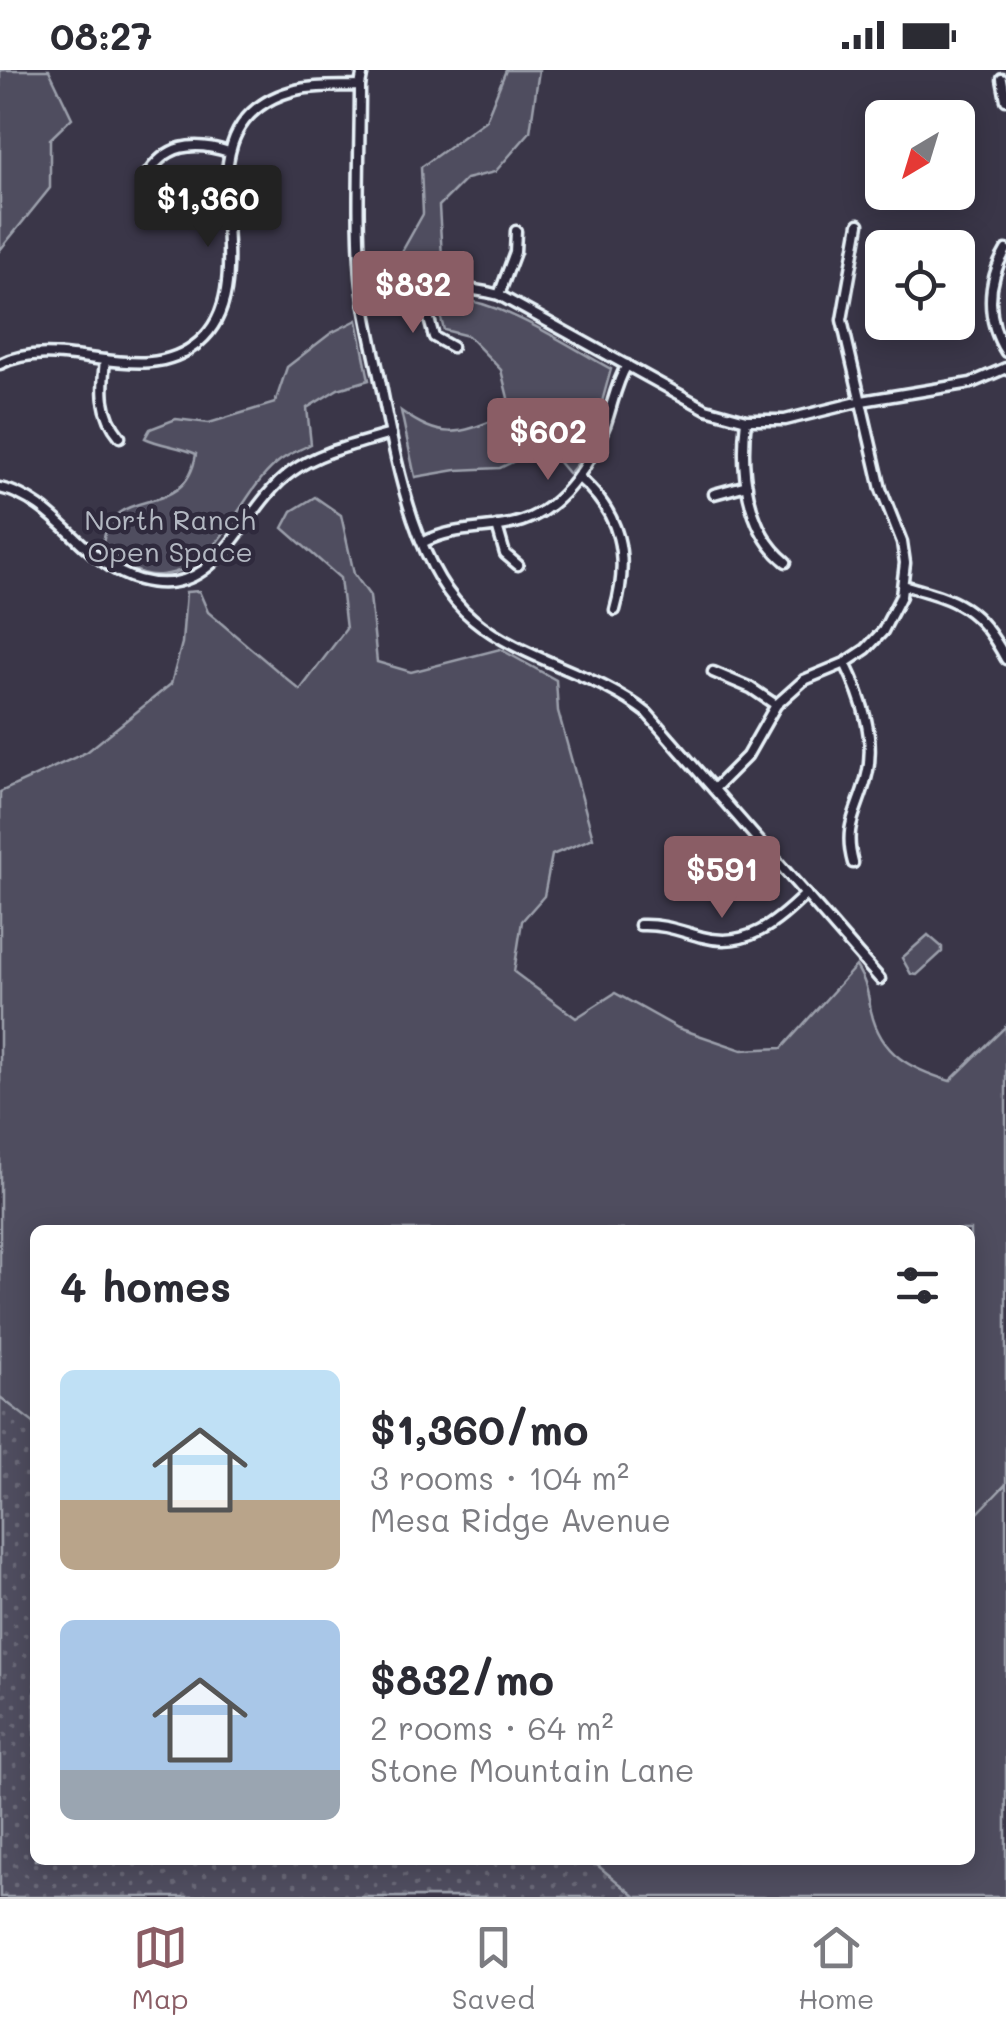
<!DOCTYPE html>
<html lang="en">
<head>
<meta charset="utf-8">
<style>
	body { margin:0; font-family:Mali,sans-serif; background:#f2f2f3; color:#2b2b33; height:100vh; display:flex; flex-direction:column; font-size:38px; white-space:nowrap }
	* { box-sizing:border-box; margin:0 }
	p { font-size:32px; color:#7c7c81 }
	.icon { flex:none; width:55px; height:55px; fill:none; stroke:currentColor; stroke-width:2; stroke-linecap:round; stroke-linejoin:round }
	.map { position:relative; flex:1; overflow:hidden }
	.details { position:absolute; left:30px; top:1155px; width:945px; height:640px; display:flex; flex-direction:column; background:#fff; border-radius:15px; box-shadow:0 5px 25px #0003 }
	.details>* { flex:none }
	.needle { width:65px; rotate:218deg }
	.buttons { position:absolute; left:865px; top:30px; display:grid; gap:20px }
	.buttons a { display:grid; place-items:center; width:110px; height:110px; border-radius:15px; background:#fff; box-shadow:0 5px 25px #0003; font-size:50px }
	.price { position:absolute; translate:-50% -85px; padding:0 22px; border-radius:10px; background:#8a5d65; color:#fff; font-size:32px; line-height:65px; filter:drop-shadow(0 2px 5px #0008) }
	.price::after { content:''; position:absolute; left:50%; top:60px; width:30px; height:22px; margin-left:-15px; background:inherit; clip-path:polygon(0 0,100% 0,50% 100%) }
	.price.selected { background:#222; color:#fff }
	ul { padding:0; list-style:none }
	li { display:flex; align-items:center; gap:30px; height:250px; padding:0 30px }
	li span { display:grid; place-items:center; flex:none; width:280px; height:200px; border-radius:15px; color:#555 }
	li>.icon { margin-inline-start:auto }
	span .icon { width:120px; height:120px; fill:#fffc; stroke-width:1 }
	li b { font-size:42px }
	h2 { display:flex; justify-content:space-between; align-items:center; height:120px; padding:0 30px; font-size:42px }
	.status { display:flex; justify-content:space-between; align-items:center; height:70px; padding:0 50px; background:#fff; direction:ltr }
	.status svg { height:28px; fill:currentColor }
	.tabs { display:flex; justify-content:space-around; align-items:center; height:140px; border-top:2px solid #e1e1e2; background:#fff; font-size:28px; color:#7c7c81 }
	.tabs a { display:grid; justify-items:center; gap:5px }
	.tabs .selected { color:#8a5d65 }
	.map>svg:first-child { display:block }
</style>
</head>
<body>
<div class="status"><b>08:27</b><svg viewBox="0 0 49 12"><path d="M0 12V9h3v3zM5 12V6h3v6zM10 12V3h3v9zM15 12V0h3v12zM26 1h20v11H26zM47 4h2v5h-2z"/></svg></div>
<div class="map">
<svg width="1006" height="1827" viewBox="0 0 1006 1827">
	<defs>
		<pattern id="park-dots" width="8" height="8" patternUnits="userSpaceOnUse" patternTransform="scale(2.5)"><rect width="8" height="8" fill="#504e5f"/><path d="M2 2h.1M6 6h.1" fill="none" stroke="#696877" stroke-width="1.8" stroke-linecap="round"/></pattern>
	</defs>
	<rect width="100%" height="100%" fill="#3a3648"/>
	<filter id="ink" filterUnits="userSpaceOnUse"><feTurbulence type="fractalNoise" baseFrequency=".01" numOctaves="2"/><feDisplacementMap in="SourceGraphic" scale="20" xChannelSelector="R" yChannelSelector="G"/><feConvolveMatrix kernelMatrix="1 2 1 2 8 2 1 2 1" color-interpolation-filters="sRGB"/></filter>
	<g filter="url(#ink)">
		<!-- green -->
		<g fill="#504e5f" stroke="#9ca0ac" stroke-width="2.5" fill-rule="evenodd">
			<polygon points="0,0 49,0 72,48 50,69 50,118 0,180"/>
			<polygon points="506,0 539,0 530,62 495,102 466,109 439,136 443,204 385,212 423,144 421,97 486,50"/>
			<path d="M450,227C508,234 560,271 611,299L589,379L569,404L553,385L531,383L500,398L456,400L415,407L401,341C441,370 458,365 501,347L508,328L501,300L468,266L444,260L437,233Z"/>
			<path d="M357,250L369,310L338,319L307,338L311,374C300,380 286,385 277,393C234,429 223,498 162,505C137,508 118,491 103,473C112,410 185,454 196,384C179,376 162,376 145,368L150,359L176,349L209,353L275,333L287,297L331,263Z"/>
			<path d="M315,427L341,445L354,504L370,526L377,592L411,602L500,579L556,610L558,641L593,768L552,785L544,826L522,851L514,902L576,948L615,923L678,958L742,980L782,978L856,896C867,914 867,920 871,941C881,985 911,999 950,1011L1006,956V1827H0V722L87,682L171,614L182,573L186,522L199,521L208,542L300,620L346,559L340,508L283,458L292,441ZM35,1160H970V1790H35Z"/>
			<polygon points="928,865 942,877 942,882 917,905 911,904 902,888"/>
		</g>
		<!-- park -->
		<polygon fill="url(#park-dots)" stroke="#9ca0ac" stroke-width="2.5" points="0,1327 35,1354 35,1790 591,1790 636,1827 0,1827"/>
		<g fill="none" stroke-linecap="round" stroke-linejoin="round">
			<!-- stream -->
			<polyline stroke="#a2a6b1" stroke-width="2.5" points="970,1447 978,1443 1006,1414"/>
			<defs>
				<g id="minor">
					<path d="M363,0L360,16C360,80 356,144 361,207C364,240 372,272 379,305C394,379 412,499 473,549C523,591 596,602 647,643L880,909"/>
					<polyline points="1002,9 1006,30"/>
					<path d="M145,108C165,74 193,70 229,82"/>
					<path d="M1006,180C986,213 986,250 1006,282"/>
					<polyline points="421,220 434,267 452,277"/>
					<polyline points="499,225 515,182 516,161"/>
					<path d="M364,232C411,222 452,212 499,225L706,339L746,350H785L862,331L971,313L1006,298"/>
					<path d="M105,290C102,319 100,343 120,367"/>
					<path d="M0,294C63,263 142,321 199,272C273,209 167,57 292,21C313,15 338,17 360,16"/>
					<path d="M746,350C740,398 746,460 786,492"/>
					<path d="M578,407C621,443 630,487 615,540"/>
					<path d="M0,418C57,430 84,495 139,510C221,532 239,440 291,402C320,381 357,374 391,364"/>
					<polyline points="714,424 747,415"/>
					<polyline points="497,456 505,484 518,495"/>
					<path d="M424,472C456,455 488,462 522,451C564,437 591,393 606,353C613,333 616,313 627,295"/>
					<path d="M903,515C960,531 977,536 1006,589"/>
					<path d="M845,593C862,628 877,670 866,709C857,743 843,756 853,793"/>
					<polyline points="713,602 751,618 776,635"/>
					<polyline points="714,719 747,686 776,635 804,610 845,593 866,579 883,561 901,526 905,493 902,472 881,419 842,250 859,154"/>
					<path d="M640,855C664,854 680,861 702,867C747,879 776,853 806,824"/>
				</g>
			</defs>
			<!-- minor casing -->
			<use href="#minor" stroke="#e8f1f8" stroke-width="15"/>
			<!-- minor -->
			<use href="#minor" stroke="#2f2a3d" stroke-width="8"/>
		</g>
	</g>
	<g text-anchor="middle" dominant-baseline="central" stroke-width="9" stroke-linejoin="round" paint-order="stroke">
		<!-- park labels -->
		<g font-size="28" fill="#b3b8c2" stroke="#2f2a3d">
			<text x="170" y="449">North Ranch<tspan x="170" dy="32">Open Space</tspan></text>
		</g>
	</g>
</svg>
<div class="buttons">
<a><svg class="needle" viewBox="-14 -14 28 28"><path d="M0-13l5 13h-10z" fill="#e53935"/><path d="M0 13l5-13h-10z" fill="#7c7c81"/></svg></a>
<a><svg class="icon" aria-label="locate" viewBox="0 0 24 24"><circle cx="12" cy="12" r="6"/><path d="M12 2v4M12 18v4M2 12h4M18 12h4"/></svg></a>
</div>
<b class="price selected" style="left:208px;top:180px">$1,360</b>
<b class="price" style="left:413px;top:266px">$832</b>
<b class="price" style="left:548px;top:413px">$602</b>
<b class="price" style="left:722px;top:851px">$591</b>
<section class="details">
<h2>4 homes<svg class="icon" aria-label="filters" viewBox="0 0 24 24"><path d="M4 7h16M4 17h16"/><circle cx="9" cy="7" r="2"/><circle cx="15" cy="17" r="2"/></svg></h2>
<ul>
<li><span style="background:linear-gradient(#bfe0f5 65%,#b9a48a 0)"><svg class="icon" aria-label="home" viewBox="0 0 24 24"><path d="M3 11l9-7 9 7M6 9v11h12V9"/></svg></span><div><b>$1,360/mo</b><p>3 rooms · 104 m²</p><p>Mesa Ridge Avenue</p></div></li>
<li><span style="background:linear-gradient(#a9c7e8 75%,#9aa5b1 0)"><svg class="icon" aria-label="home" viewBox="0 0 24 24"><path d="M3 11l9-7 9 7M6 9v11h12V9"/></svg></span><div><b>$832/mo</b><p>2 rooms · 64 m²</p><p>Stone Mountain Lane</p></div></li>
</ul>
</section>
</div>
<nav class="tabs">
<a class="selected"><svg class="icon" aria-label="map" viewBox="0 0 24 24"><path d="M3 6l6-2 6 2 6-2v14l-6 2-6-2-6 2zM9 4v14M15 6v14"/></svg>Map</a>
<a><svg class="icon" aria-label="saved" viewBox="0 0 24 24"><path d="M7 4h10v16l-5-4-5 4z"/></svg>Saved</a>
<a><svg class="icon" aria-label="home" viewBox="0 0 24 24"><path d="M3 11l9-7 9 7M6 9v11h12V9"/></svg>Home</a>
</nav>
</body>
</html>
